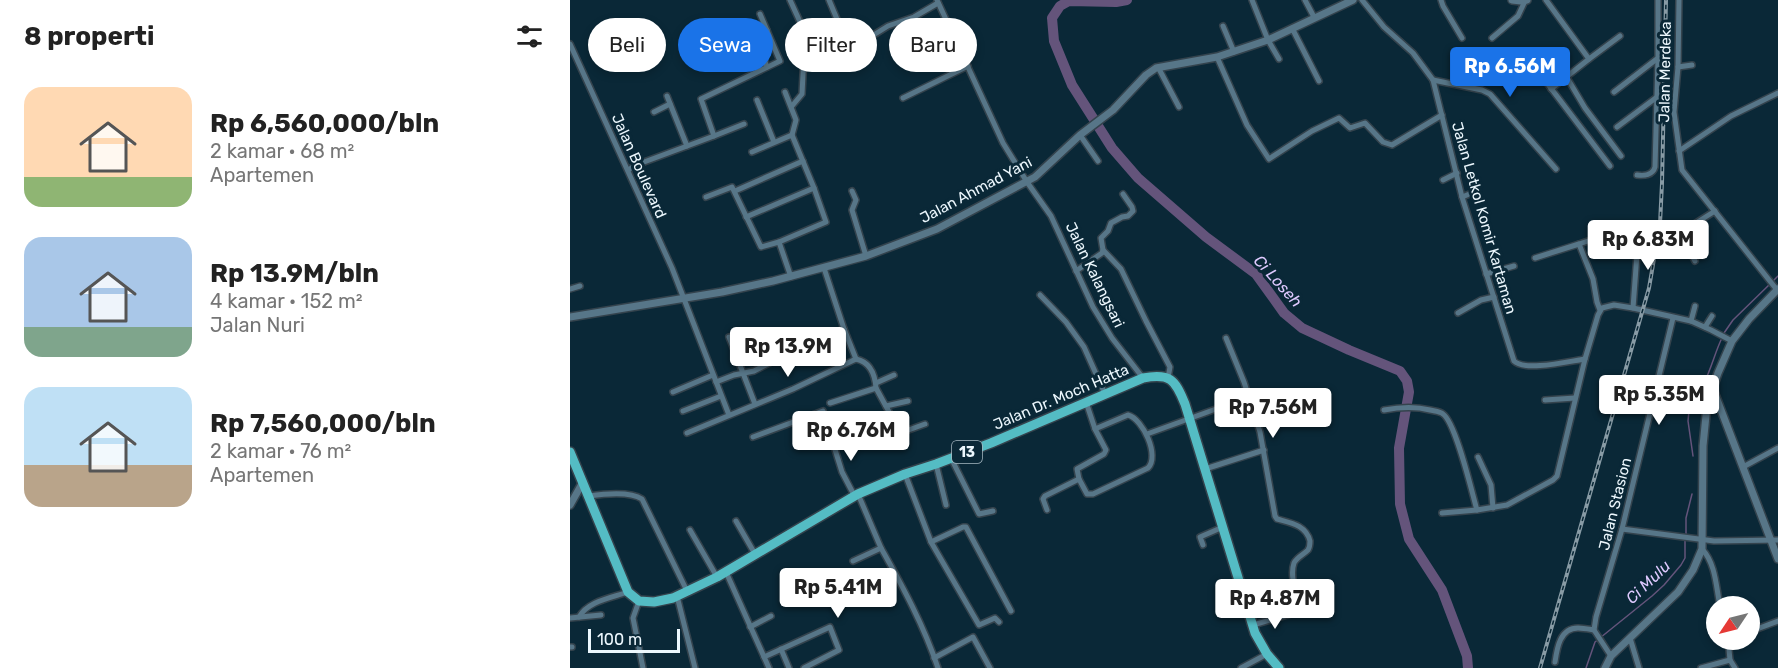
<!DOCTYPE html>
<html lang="id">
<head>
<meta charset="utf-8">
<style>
	body { margin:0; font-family:Rubik,sans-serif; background:#f6f6f6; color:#222; height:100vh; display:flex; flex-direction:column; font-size:22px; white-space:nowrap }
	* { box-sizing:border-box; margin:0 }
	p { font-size:20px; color:#767676 }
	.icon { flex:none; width:33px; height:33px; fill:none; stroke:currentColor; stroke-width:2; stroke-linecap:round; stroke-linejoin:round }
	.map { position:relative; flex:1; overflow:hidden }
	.details { display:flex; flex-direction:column; background:#fff; width:570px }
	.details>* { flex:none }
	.guide { position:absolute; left:18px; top:18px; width:570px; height:54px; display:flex; gap:12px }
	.needle { width:39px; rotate:235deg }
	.controls { position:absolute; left:1136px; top:596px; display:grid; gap:12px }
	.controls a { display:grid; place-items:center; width:54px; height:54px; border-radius:50%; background:#fff; box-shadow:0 3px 9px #0003; font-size:30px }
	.scale { position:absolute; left:18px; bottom:15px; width:92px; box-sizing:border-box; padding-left:6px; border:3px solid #ecf7fd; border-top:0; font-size:16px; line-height:21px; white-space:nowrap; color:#ecf7fd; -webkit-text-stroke:4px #0a2837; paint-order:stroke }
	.price { position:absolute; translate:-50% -51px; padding:0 14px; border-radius:6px; background:#fff; color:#222; font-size:20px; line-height:39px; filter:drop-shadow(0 2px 3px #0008) }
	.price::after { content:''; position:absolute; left:50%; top:36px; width:18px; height:14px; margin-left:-9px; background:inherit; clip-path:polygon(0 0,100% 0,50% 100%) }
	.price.on { background:#1a73e8; color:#fff }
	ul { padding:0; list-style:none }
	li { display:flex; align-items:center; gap:18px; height:150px; padding:0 24px }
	li span { display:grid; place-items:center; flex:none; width:168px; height:120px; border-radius:18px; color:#555 }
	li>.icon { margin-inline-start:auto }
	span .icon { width:72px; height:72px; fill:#fffc; stroke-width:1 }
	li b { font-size:26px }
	h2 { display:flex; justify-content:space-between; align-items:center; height:72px; padding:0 24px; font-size:26px }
	.chip { padding:0 21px; border-radius:27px; background:#fff; box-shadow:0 3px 9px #0003; font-size:21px; line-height:54px }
	.chip.on { background:#1a73e8; color:#fff }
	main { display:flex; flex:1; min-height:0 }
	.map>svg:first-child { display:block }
</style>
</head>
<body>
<main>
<section class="details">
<h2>8 properti<svg class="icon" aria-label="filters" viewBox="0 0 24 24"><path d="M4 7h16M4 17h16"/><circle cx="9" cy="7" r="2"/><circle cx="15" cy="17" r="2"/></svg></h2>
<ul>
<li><span style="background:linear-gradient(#ffd9b3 75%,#8fb573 0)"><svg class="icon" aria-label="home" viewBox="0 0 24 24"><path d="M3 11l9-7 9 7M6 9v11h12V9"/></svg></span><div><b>Rp 6,560,000/bln</b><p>2 kamar · 68 m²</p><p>Apartemen</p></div></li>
<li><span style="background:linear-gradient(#a9c7e8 75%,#7fa58c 0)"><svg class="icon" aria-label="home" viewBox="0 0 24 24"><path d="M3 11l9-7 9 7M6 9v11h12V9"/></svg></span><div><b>Rp 13.9M/bln</b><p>4 kamar · 152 m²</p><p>Jalan Nuri</p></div></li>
<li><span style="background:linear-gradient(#bfe0f5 65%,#b9a48a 0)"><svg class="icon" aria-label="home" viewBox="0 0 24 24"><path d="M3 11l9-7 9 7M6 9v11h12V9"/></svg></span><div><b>Rp 7,560,000/bln</b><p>2 kamar · 76 m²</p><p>Apartemen</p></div></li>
</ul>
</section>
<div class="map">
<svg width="1208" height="668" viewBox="0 0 1208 668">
	<rect width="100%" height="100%" fill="#0a2837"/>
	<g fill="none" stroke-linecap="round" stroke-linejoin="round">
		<!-- stream -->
		<g stroke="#64547b" stroke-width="1.5">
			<polyline points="1203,281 1208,276"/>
			<polyline points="1154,333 1163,320 1200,284"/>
			<path d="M1123,456L1118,421L1120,400C1137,390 1143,355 1152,338"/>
			<polyline points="1116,534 1116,518 1122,494"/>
			<polyline points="1016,668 1025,642 1082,596 1094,585 1111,565 1115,558 1115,539"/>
		</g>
		<!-- river -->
		<polyline stroke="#64547b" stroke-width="10" points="557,0 546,2 499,1 490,6 482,18 484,41 502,85 542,148 568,178 636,237 686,274 714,313 732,328 779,350 830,371 837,381 839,392 829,448 830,504 839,539 872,590 897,656 898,668"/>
		<defs>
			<g id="minor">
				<polyline points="220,0 242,48"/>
				<polyline points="367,0 433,143 457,182 481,216 523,307 542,338 573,378"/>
				<polyline points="682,0 698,40 709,59"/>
				<polyline points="735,0 744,17"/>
				<path d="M792,0L814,27L843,53L863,80L892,197L944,361C955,372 1000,361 1015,359"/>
				<polyline points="871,0 873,6 892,38"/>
				<polyline points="976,0 1019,59 981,89"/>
				<polyline points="1109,0 1108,67 1104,112 1112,170 1207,290"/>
				<polyline points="653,26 664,52"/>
				<polyline points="722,28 749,81"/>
				<polyline points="185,35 197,67"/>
				<polyline points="922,38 948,16 955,1"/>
				<polyline points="166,42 197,30"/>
				<polyline points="0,44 102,268 159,415"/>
				<polyline points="647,57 677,125 699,159 742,131 769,118 780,128 795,123 813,142 822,145 872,115"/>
				<polyline points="958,58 1040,166"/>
				<polyline points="1019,59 1050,36"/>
				<polyline points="256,62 281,49 318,26 344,17 368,3"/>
				<polyline points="588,67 609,107"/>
				<polyline points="1108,67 1122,65"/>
				<polyline points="996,76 1015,108 1051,156"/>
				<polyline points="863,80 912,90 920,94 986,169"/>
				<polyline points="215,92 226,120 222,135"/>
				<polyline points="1044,92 1088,58 1088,0"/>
				<polyline points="97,96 117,146"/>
				<polyline points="333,98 398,66"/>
				<polyline points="187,100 204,142"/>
				<polyline points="222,106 232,94 234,55 242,48 272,31 259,0"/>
				<polyline points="84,112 100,104"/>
				<polyline points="1047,127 1087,97"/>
				<polyline points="510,135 528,161"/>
				<polyline points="144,136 174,124"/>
				<polyline points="1109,151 1161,116 1208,93"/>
				<polyline points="58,170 66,165 144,136 131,99 210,61 190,14"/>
				<path d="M1067,175C1074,176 1083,175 1085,167L1088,58"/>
				<polyline points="873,180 887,173"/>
				<polyline points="165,191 233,161"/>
				<polyline points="282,191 286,200 282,210 296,256"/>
				<polyline points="553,194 562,207 563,211 558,216 552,217 541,223 538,231 531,238 533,250 551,269 576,321 600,367 598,378"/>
				<polyline points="136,197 162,187 191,247 209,242 256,222 244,188 222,135 182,152"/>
				<polyline points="892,197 907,191"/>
				<polyline points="176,217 244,188"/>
				<polyline points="209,242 221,277"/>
				<polyline points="1009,244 1018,241"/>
				<polyline points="1058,244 1063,251 1067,254 1063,308"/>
				<polyline points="965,258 1009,244 1023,279 1027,302 1030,310"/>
				<polyline points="1125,261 1110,233 1145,211"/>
				<polyline points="254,268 274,329 286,359"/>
				<polyline points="506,271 532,253 533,250"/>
				<polyline points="916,274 944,266"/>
				<polyline points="0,289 10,286"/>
				<polyline points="470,295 496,322 514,347 535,394"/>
				<polyline points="888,313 911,300 924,297"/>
				<polyline points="1121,321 1125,306"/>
				<polyline points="1135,327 1142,316"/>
				<polyline points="159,337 185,404"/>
				<path d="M656,338L674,382L690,432L705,516L707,519C721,523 736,525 740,541C740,545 740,547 738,550C733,555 727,557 724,563C719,578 728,595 730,609L728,612L683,625"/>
				<path d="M286,359C300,362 305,374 306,388L330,432H333L355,424"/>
				<polyline points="146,382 164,375 184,371 244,340 274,329"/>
				<polyline points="306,383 324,375"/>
				<polyline points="103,392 143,375"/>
				<polyline points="975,400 1005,398"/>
				<polyline points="516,402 525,429"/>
				<polyline points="260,403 306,388"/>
				<polyline points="316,406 338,401"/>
				<path d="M814,410C830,407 844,406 860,410C864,411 870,411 873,414C886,423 902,493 907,510"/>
				<polyline points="113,411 151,396"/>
				<path d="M558,415C573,419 590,456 578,468L523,494H517L509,479L507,469L534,454L536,450L525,429Z"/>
				<polyline points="271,431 321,415"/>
				<polyline points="117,433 223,389 286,359"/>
				<polyline points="577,434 679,397"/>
				<polyline points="183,437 253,411 272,472 284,495"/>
				<polyline points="908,457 921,485 923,508"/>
				<polyline points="381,458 409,514 423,511"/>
				<polyline points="366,464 376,505"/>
				<polyline points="1173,467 1208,448"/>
				<polyline points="635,469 694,450"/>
				<polyline points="335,474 361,542 409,625 425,618 429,622"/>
				<path d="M19,496C33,494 60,491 72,499L117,591"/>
				<polyline points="477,510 473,499 475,496 509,479"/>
				<polyline points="872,513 907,510 937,505 983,480 987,476 1015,359 1028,315 1032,308 1044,305 1063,308 1121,321 1141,330 1162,341"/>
				<polyline points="166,521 185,554"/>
				<polyline points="1052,529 1144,541 1208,540"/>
				<polyline points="120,530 147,577"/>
				<polyline points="361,542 393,527 396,527 441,611"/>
				<polyline points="633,545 630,537 653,527"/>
				<path d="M311,548C333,587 354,626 368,668"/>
				<path d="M1132,549C1146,564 1146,587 1150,606"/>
				<polyline points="283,561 311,548 288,494"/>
				<polyline points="156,572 199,668"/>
				<polyline points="107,596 125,668"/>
				<polyline points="69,601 63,618 73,668"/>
				<path d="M9,617C18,601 41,598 58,592"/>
				<polyline points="0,618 31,615"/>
				<polyline points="180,627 201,616"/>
				<polyline points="1179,632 1208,621"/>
				<polyline points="1060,638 1069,668"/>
				<polyline points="1158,639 1160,660 1165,668"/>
				<polyline points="0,647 2,647"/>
				<polyline points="211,649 219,668"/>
				<polyline points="1041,656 1024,630 1026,617 1052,529 1103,318"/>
				<polyline points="194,657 260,627 269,650 234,668"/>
				<polyline points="364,658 403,637 420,668"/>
				<path d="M985,662C987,648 990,628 1008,628C1013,628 1018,629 1024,630"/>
				<polyline points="671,668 697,654"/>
				<polyline points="1131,668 1160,660"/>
			</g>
			<g id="tertiary">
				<polyline points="942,0 951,1 957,0"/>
				<polyline points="0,317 152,292 203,281 296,256 367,229 465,177 510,135 543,110 576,75 586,68 647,57 698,40 783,0"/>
				<polyline points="1143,389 1208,559"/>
				<polyline points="0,505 13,482"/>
				<polyline points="1035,668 1041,656 1108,592 1123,570 1132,549 1133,446 1137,405 1148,373 1162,341 1179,319 1208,289"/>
			</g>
			<path id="trunk" d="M0,452L58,592L69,601L84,602L103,598L147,577L288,494L335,474L366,464L421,443L573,378C600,373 605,379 615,404L685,633L697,654L709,668"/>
		</defs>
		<!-- minor casing -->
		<use href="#minor" stroke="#34434d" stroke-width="8"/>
		<!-- tertiary casing -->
		<use href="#tertiary" stroke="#34434d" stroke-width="10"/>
		<!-- trunk casing -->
		<use href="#trunk" stroke="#34434d" stroke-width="12"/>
		<!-- minor -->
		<use href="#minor" stroke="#577688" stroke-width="5"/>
		<!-- tertiary -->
		<use href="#tertiary" stroke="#577688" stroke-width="7"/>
		<!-- trunk -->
		<use href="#trunk" stroke="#54bcc4" stroke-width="9"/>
		<defs>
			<polyline id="rail" points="970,668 1079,288 1090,224 1092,183 1096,0"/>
		</defs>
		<!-- rail casing -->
		<use href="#rail" stroke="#889ba5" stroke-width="4"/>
		<!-- rail -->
		<use href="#rail" stroke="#0a2837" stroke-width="1.5" stroke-dasharray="4.5" stroke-linecap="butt"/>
	</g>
	<g text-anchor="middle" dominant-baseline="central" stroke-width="6" stroke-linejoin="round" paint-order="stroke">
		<!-- shield labels -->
		<rect fill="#0a2837" stroke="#a8b9c2" stroke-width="1.5" x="382" y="441" width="30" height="22" rx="4.5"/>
		<g font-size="14" font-weight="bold" fill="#ecf7fd">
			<text x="397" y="452">13</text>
		</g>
		<!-- street labels -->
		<g font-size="15" fill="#ecf7fd" stroke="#0a2837">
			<text transform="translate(1095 72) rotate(-89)">Jalan Merdeka</text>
			<text transform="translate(69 166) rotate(66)">Jalan Boulevard</text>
			<text transform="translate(406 190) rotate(-28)">Jalan Ahmad Yani</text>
			<text transform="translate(914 218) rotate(74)">Jalan Letkol Komir Kartaman</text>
			<text transform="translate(525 275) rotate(64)">Jalan Kalangsari</text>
			<text transform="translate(491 397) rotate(-23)">Jalan Dr. Moch Hatta</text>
			<text transform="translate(1045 504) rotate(-76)">Jalan Stasion</text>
		</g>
		<!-- water labels -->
		<g font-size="16" font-style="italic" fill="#dec9fe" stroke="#0a2837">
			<text transform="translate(708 281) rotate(48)">Ci Loseh</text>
			<text transform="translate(1078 582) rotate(-44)">Ci Mulu</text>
		</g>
	</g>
</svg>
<div class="controls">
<a><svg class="needle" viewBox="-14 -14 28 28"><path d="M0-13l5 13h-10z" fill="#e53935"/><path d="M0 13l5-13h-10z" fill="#767676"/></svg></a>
</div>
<div class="scale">100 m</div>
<b class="price on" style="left:940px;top:98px">Rp 6.56M</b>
<b class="price" style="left:1078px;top:271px">Rp 6.83M</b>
<b class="price" style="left:218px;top:378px">Rp 13.9M</b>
<b class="price" style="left:1089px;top:426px">Rp 5.35M</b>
<b class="price" style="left:703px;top:439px">Rp 7.56M</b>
<b class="price" style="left:281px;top:462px">Rp 6.76M</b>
<b class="price" style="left:268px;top:619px">Rp 5.41M</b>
<b class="price" style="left:705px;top:630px">Rp 4.87M</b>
<div class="guide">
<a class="chip">Beli</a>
<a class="chip on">Sewa</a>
<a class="chip">Filter</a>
<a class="chip">Baru</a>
</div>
</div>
</main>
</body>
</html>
